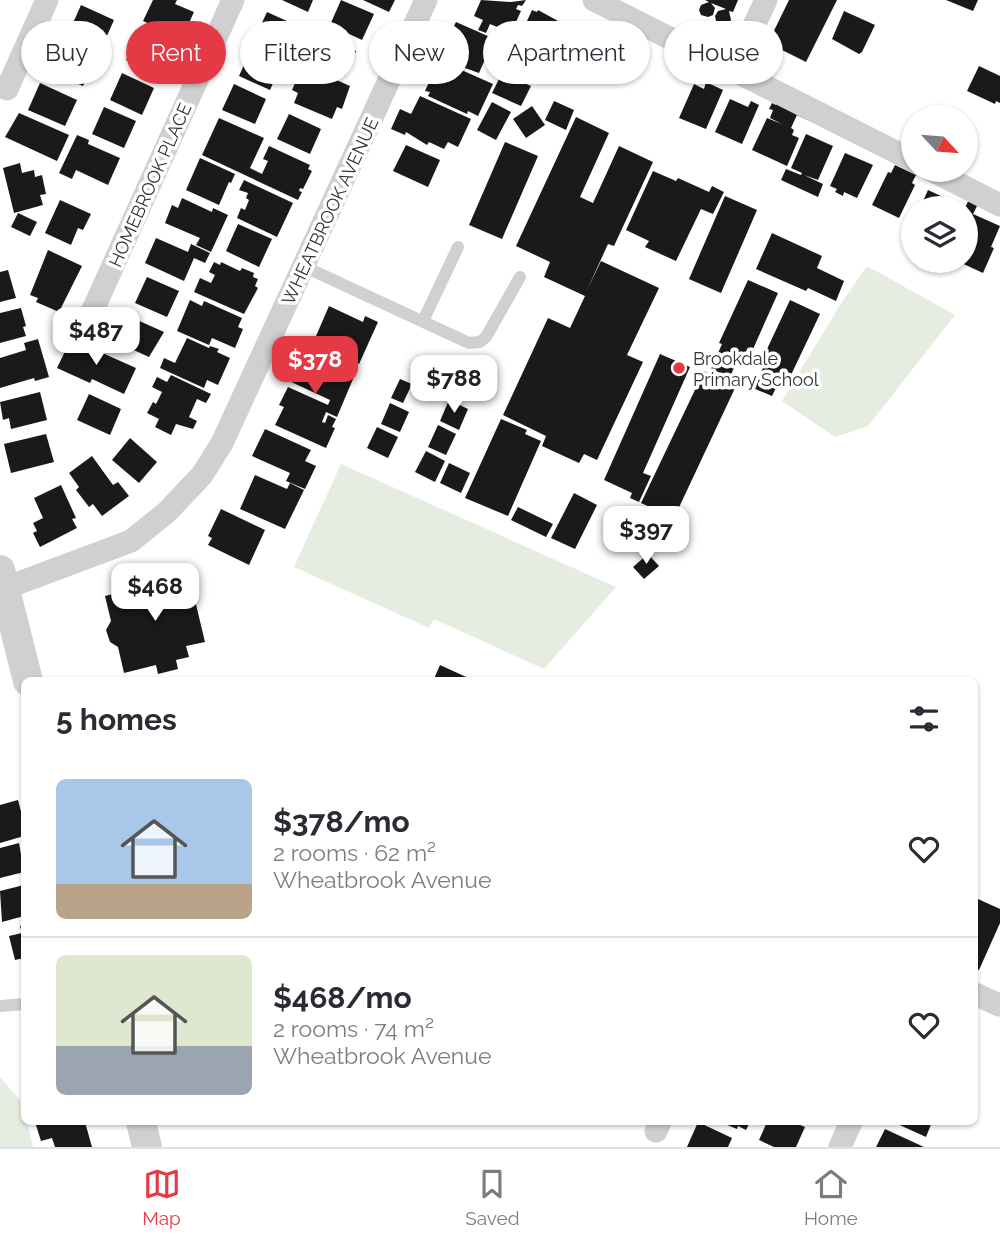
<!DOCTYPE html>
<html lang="en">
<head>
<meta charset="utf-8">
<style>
	body { margin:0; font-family:Raleway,sans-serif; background:#f2f2f3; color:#2b2b33; height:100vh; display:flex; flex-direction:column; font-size:26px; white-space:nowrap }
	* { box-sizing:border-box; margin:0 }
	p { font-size:23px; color:#7c7c81 }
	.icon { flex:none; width:38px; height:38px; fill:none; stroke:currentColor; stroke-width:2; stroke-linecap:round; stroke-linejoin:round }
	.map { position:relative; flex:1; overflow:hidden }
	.details { position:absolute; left:21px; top:677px; width:957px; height:448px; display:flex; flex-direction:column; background:#fff; border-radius:10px; box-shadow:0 2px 5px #0004 }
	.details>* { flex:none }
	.guide { position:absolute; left:21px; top:21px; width:959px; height:63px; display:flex; gap:14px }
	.needle { width:46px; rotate:116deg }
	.tools { position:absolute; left:901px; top:105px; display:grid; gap:14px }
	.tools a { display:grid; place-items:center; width:77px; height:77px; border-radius:50%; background:#fff; box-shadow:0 2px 5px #0004; font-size:35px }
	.price { position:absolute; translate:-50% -60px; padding:0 16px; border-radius:14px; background:#fff; color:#222; font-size:23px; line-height:46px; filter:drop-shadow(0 2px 4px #0008) }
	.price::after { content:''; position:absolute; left:50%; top:42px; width:21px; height:16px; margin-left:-10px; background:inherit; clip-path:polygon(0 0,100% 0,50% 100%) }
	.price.current { background:#e63946; color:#fff }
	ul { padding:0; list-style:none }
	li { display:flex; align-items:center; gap:21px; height:175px; padding:0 35px }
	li+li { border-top:2px solid #e1e1e2 }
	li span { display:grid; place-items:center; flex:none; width:196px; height:140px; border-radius:10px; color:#555 }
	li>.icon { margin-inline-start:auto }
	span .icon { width:84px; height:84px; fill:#fffc; stroke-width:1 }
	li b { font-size:30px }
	h2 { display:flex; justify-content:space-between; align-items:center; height:84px; padding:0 35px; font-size:30px }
	.pill { padding:0 24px; border-radius:32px; background:#fff; box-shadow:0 2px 5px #0004; font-size:24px; line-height:63px }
	.pill.current { background:#e63946; color:#fff }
	.tabs { display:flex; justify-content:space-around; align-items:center; height:98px; border-top:2px solid #e1e1e2; background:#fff; font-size:19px; color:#7c7c81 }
	.tabs a { display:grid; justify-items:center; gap:4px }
	.tabs .current { color:#e63946 }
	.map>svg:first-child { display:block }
</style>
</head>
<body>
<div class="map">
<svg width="1000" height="1147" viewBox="0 0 1000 1147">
	<rect width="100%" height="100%" fill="#fff"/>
	<!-- green -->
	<g fill="#e6ecdf">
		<polygon points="867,266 955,315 868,426 835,437 782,401 840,305"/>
		<polygon points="341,464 616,587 544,669 434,619 429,628 294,567"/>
		<polygon points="0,1077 23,1104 24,1122 27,1122 33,1147 0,1147"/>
	</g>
	<!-- building -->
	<g fill="#1a1a1a">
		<polygon points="153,0 177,0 175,4 194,12 182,38 143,21"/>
		<polygon points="282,0 313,0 308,12"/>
		<polygon points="341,0 374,14 362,40 330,25"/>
		<polygon points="363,0 395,0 389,12"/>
		<polygon points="481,0 511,2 526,0 522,6 518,5 516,9 521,11 511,33 490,24 486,33 478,30 483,20 474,16"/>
		<polygon points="705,0 738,0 733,12 729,11 731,20 728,24 722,25 716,21 715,16 718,11 726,9 711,3 715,8 713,15 708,17 701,15 699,10 701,5 709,2"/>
		<polygon points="789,0 837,0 806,62 768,43"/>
		<polygon points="946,0 978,0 973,11"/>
		<polygon points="81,5 114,20 102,47 69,32"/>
		<polygon points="532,10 537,12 538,10 560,22 545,56 517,43"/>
		<polygon points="844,11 875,25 862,52 859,54 832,39"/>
		<polygon points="267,12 300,27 288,53 255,38"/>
		<polygon points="456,22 506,44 501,54 490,48 479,73 445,61 447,58 440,54"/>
		<polygon points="562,26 598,39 583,72 559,61 556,69 550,66 553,59 548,57"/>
		<polygon points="323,28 345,38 342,44 356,51 345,76 313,61 321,44 317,42"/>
		<polygon points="139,32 154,39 156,35 185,48 168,84 139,71 141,66 126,60"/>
		<polygon points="57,42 95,59 83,86 50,72 55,62 49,59"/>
		<polygon points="251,49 282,63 270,90 239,76"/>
		<polygon points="439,60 493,84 478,116 468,111 467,114 428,96 430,92 425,91"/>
		<polygon points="298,63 350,86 342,109 337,107 332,119 294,103 298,93 292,90 298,76 293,74"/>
		<polygon points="979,66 1000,76 1000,103 996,101 995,104 967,91"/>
		<polygon points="122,73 154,88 142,115 110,100"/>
		<polygon points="502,73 531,86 521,106 492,93"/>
		<polygon points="706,82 723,90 706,129 679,118 694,84 704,89"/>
		<polygon points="40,83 77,100 65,126 28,110"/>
		<polygon points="234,84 266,99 255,124 222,110"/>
		<polygon points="420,96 471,119 458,147 448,142 444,149 429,142 427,145 406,132 405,135 391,129 400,109 411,114"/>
		<polygon points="730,99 748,107 751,101 759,105 742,144 715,132"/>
		<polygon points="554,101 574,110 566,130 545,120"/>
		<polygon points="492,102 511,112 496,140 477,130"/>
		<polygon points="777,102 809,116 807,120 797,115 791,128 794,130 792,135 799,138 787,166 752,150 767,118 782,124 770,118 773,110 769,109 772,103 776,105"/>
		<polygon points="532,106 545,125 526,138 513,119"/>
		<polygon points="104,107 136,121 124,148 92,134"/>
		<polygon points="19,113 69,135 57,161 5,137"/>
		<polygon points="289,114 321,129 310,154 277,139"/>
		<polygon points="576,117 609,133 580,197 593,203 619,146 653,162 614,246 608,244 587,290 601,261 659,288 627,355 643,362 597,460 584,454 579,463 542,446 546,436 503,415 548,318 570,328 585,296 544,277 550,262 516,246"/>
		<polygon points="219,118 264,138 250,168 262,174 268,161 263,159 269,146 310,165 308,169 312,171 303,189 300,188 299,191 302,192 298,200 202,155"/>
		<polygon points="806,134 833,146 818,180 804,175 823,184 818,197 781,180 786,169 801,175 802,173 791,168"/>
		<polygon points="77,135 89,140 88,144 120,158 108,185 76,170 72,179 59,173"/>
		<polygon points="505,142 538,156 502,239 469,225"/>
		<polygon points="406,145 440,160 428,187 393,171"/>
		<polygon points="845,153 873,165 857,198 844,192 843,196 835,192 837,189 830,186"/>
		<polygon points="200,158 235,174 231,183 229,182 219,205 186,190"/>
		<polygon points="20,163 22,173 34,170 35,177 42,175 46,194 40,195 43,205 14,213 3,168"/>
		<polygon points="895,165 916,175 912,183 915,185 899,218 872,205 888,172 891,173"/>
		<polygon points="653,171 676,181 678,178 709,192 712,186 724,192 713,214 701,209 676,261 645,247 649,241 626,230"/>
		<polygon points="244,180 293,203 277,237 237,218 241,208 245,210 249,200 246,198 248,193 239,190"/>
		<polygon points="928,190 956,203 953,208 920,208"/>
		<polygon points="725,196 757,210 721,293 689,279"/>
		<polygon points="970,197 979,202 973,214 1000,226 991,247 994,248 983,273 957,261 966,261 965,208"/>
		<polygon points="182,198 212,212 213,208 228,215 211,252 196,245 200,238 165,223 172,205 178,208"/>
		<polygon points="60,200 91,214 83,230 78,228 71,245 45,233"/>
		<polygon points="18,213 37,222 30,236 11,227"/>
		<polygon points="238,224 272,239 259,267 226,251"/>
		<polygon points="772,233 822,256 817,268 844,281 836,301 808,288 806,291 756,269"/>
		<polygon points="156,238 188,252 191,244 210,253 205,263 194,258 184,281 145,263"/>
		<polygon points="48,250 82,266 59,312 36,302 38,298 30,295"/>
		<polygon points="214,262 220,265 221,262 240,271 242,268 254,273 253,277 258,279 255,286 258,288 244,314 194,292 200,278 211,283 215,275 209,272"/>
		<polygon points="8,270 16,298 0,302 0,272"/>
		<polygon points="147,277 179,291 167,317 135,303"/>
		<polygon points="748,280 778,293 749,358 740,354 730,377 711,369 722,344 719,343"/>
		<polygon points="190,300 202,306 204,301 242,318 238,327 243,329 235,348 212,338 209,345 177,331"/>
		<polygon points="790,300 820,314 791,375 784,372 772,396 753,388 765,364 761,362"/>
		<polygon points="329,306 363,322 365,316 378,322 359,364 313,343"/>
		<polygon points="21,308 26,326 23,327 26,336 0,343 0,313"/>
		<polygon points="117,311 164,332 149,357 105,337"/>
		<polygon points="187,338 209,348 210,346 219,349 217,352 230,358 218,385 207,380 204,388 160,368 164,358 175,363"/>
		<polygon points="38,339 49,377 35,381 34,378 0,388 0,358 26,350 24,343"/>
		<polygon points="71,339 136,368 124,394 92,379 90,383 57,368"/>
		<polygon points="304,345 346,365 347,362 358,367 337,417 326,412 322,422 325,423 328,415 336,419 332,427 335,428 326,448 275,425 284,407 279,405 288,387 328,405 330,400 287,380"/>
		<polygon points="660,354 690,367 643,473 651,476 639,502 630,498 632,493 604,480"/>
		<polygon points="704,371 736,386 674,518 641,503"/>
		<polygon points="171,375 211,394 206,403 197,399 189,417 197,421 193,429 176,424 171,435 155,427 159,419 147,413 153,402 156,404 162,392 152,387 157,377 167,382"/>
		<polygon points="400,379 412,384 403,403 391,398"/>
		<polygon points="40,392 47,420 11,429 9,418 3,420 0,402"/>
		<polygon points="89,394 121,409 110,435 77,420"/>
		<polygon points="449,400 468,409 459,430 440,421"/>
		<polygon points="390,403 409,412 400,432 381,424"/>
		<polygon points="501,419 527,430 525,434 541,441 508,516 465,498"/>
		<polygon points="438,425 456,434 446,455 428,447"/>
		<polygon points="377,427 398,437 388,458 367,448"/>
		<polygon points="265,429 311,450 305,461 316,466 305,489 286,481 290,473 252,456"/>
		<polygon points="46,434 54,462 11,473 4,444"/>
		<polygon points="130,438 157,462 139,483 112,460"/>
		<polygon points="426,451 445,461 435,482 415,472"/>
		<polygon points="92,456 113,485 118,482 129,496 102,516 93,504 89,507 76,490 79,487 69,473"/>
		<polygon points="449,463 470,473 461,493 440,483"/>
		<polygon points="255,475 287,489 290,483 304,490 285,529 240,509"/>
		<polygon points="61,485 76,518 72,519 77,528 40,547 33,533 37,531 33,523 43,518 34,498"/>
		<polygon points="574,493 597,505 575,549 551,538"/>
		<polygon points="518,507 553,524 546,537 511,520"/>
		<polygon points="221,509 265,530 249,565 208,545 212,538 208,536"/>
		<polygon points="648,554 659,566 644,579 633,567"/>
		<polygon points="188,571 205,642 186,646 189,657 176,660 178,669 158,674 156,665 124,673 118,647 110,642 106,630 111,621 105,596 121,592 120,588"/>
		<polygon points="440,665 475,681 433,681"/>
		<polygon points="18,800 24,823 24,836 0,843 0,805"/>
		<polygon points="19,843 24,872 0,878 0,848"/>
		<polygon points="24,885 24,916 2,922 0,891"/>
		<polygon points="978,899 1000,909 1000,923 979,970 975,968 975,900"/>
		<polygon points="24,925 24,958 15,960 9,936 22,933 20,926"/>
		<polygon points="35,1122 85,1122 92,1147 55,1147 52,1138 41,1141"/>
		<polygon points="698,1122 732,1138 728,1147 687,1147"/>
		<polygon points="720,1122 750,1122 746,1130 738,1126 737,1129"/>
		<polygon points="767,1122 793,1122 805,1127 796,1147 774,1147 759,1140"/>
		<polygon points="893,1122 932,1122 926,1137"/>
		<polygon points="885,1129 924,1147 876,1147"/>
	</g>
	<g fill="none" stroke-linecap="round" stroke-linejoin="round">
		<!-- service -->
		<g stroke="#d0d0d0" stroke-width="12">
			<polyline points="305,267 469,343 480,342 486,337 520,277"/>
			<polyline points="423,321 458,247"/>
			<polyline points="0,1006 24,1004"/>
		</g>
		<!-- minor -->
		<g stroke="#d0d0d0" stroke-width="23">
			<polyline points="594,0 914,161"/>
			<polyline points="733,70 766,0"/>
			<polyline points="7,89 47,0"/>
			<polyline points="931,170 1000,205"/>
			<polyline points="83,332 233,0"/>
			<polyline points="0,590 131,541 167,512 202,475 222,443 426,0"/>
			<polyline points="975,994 999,1005"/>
			<polyline points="656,1131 660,1122"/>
			<polyline points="840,1147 851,1122"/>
		</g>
		<!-- tertiary -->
		<g stroke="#d0d0d0" stroke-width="30">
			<polyline points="0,570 28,681"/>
			<polyline points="141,1122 147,1147"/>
		</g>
	</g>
	<!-- markers -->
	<circle fill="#e63946" stroke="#fff" stroke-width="2.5" cx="679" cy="368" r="7"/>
	<g text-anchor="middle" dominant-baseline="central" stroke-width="7" stroke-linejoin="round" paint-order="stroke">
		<!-- street labels -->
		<g font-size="18" fill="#333" stroke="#fff">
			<text transform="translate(150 185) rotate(-66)">HOMEBROOK PLACE</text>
			<text transform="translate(330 211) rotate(-65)">WHEATBROOK AVENUE</text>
		</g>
		<!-- poi labels -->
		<g font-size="18" fill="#333" stroke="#fff" text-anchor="start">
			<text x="693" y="358">Brookdale<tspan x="693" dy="21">Primary School</tspan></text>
		</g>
	</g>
</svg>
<div class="tools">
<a><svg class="needle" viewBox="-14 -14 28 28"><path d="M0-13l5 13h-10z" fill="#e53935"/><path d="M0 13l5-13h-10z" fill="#7c7c81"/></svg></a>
<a><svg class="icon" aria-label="layers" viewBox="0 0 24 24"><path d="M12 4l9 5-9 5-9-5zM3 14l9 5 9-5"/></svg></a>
</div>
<b class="price" style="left:96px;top:367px">$487</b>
<b class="price current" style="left:315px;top:396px">$378</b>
<b class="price" style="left:454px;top:415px">$788</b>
<b class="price" style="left:646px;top:566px">$397</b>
<b class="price" style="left:155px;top:623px">$468</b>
<div class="guide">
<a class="pill">Buy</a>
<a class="pill current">Rent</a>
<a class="pill">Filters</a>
<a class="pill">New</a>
<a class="pill">Apartment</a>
<a class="pill">House</a>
</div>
<section class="details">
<h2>5 homes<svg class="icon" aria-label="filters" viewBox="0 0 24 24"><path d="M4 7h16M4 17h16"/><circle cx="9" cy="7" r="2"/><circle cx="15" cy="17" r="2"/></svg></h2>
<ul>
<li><span style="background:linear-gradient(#a9c7e8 75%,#b9a48a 0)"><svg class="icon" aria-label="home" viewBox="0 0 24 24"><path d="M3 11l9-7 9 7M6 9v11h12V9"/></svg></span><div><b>$378/mo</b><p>2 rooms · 62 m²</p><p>Wheatbrook Avenue</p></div><svg class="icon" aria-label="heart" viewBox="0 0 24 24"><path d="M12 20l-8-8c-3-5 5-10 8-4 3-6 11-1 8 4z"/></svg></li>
<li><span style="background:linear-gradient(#dfe7d0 65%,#9aa5b1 0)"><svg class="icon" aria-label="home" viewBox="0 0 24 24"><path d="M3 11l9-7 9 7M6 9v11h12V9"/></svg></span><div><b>$468/mo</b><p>2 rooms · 74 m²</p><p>Wheatbrook Avenue</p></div><svg class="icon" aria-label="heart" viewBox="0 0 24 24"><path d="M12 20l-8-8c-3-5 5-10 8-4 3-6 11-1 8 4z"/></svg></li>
</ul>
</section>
</div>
<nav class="tabs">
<a class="current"><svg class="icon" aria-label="map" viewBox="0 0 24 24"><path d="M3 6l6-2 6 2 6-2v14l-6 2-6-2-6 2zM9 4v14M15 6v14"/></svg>Map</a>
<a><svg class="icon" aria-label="saved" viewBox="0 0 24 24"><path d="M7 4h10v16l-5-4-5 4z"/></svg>Saved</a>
<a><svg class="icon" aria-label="home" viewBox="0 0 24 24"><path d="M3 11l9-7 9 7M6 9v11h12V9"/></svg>Home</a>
</nav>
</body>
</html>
